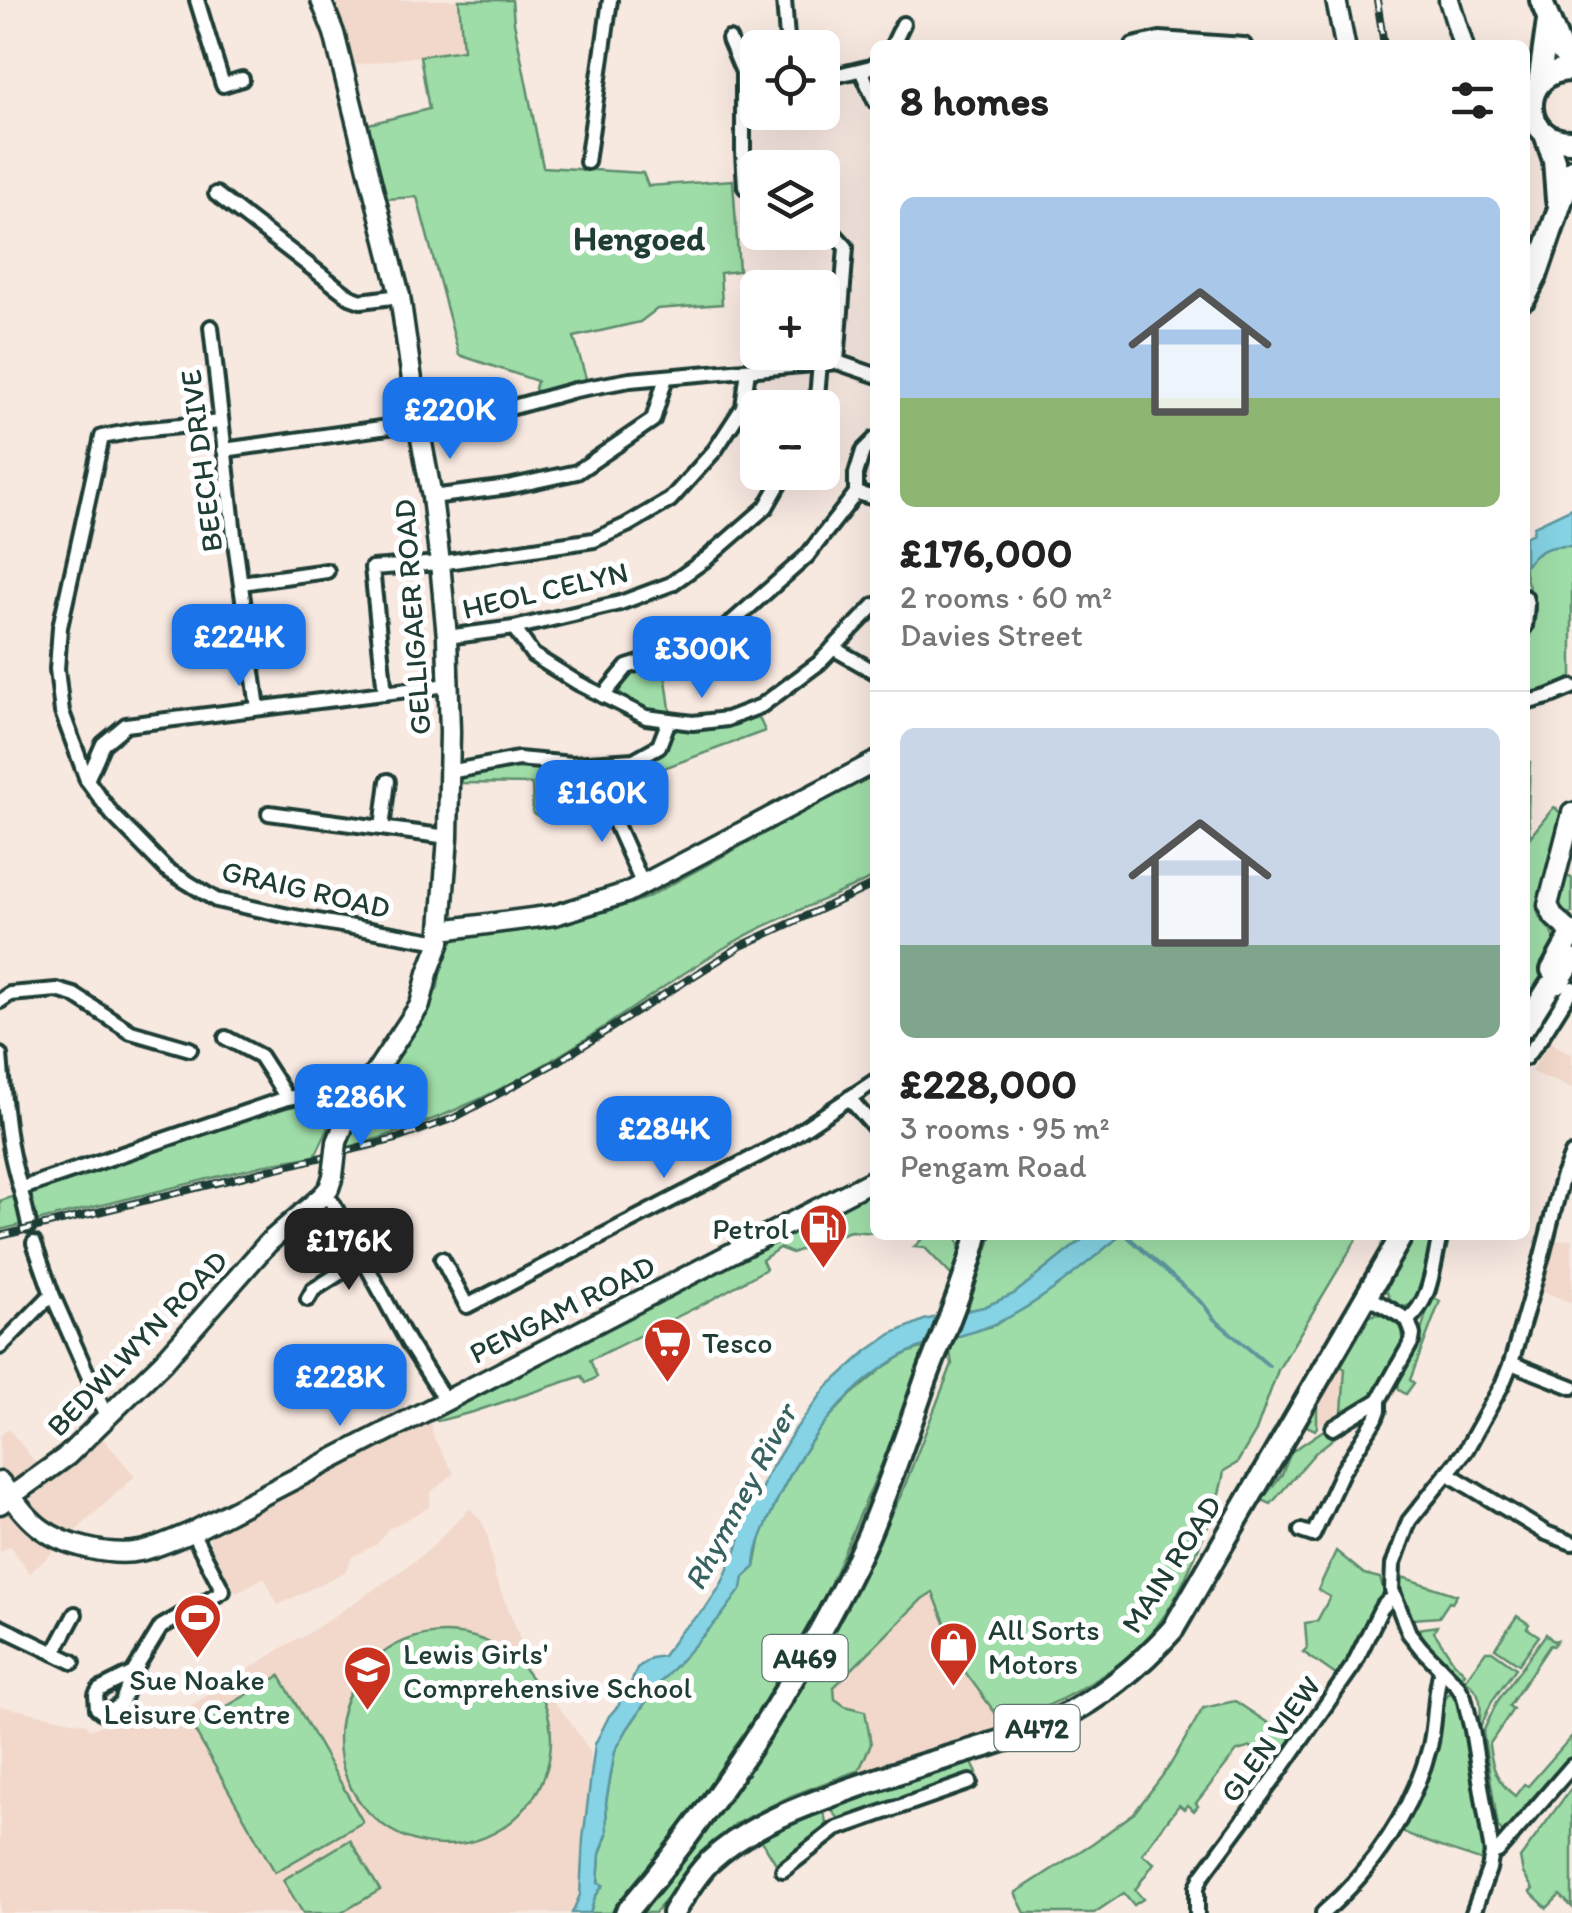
<!DOCTYPE html>
<html lang="en">
<head>
<meta charset="utf-8">
<style>
	body { margin:0; font-family:Itim,sans-serif; background:#f6f6f6; color:#222; height:100vh; display:flex; flex-direction:column; font-size:38px; white-space:nowrap }
	* { box-sizing:border-box; margin:0 }
	p { font-size:32px; color:#767676 }
	.icon { flex:none; width:55px; height:55px; fill:none; stroke:currentColor; stroke-width:2; stroke-linecap:round; stroke-linejoin:round }
	.map { position:relative; flex:1; overflow:hidden }
	.drawer { position:absolute; left:870px; top:40px; width:660px; height:1200px; display:flex; flex-direction:column; background:#fff; border-radius:15px; box-shadow:0 10px 40px #0002 }
	.drawer>* { flex:none }
	.controls { position:absolute; left:740px; top:30px; display:grid; gap:20px }
	.controls a { display:grid; place-items:center; width:100px; height:100px; border-radius:15px; background:#fff; box-shadow:0 10px 40px #0002; font-size:50px }
	.price { position:absolute; translate:-50% -85px; padding:0 22px; border-radius:20px; background:#1a73e8; color:#fff; font-size:32px; line-height:65px; filter:drop-shadow(0 2px 5px #0008) }
	.price::after { content:''; position:absolute; left:50%; top:60px; width:30px; height:22px; margin-left:-15px; background:inherit; clip-path:polygon(0 0,100% 0,50% 100%) }
	.price.active { background:#222; color:#fff }
	ul { padding:0; list-style:none }
	li { display:grid; align-content:center; gap:20px; height:530px; padding:0 30px }
	li+li { border-top:2px solid #e0e0e0 }
	li span { display:grid; place-items:center; height:310px; border-radius:15px; color:#555 }
	li>.icon { margin-inline-start:auto }
	span .icon { width:180px; height:180px; fill:#fffc; stroke-width:1 }
	li b { font-size:42px }
	h2 { display:flex; justify-content:space-between; align-items:center; height:120px; padding:0 30px; font-size:42px }
	.map>svg:first-child { display:block }
</style>
</head>
<body>
<div class="map">
<svg width="1572" height="1913" viewBox="0 0 1572 1913">
	<rect width="100%" height="100%" fill="#f7e8e0"/>
	<filter id="ink" filterUnits="userSpaceOnUse"><feTurbulence type="fractalNoise" baseFrequency=".01" numOctaves="2"/><feDisplacementMap in="SourceGraphic" scale="20" xChannelSelector="R" yChannelSelector="G"/><feConvolveMatrix kernelMatrix="1 2 1 2 8 2 1 2 1" color-interpolation-filters="sRGB"/></filter>
	<g filter="url(#ink)">
		<!-- built -->
		<g fill="#f1d8ca">
			<polygon points="333,0 459,0 464,50 354,65"/>
			<polygon points="1550,1042 1572,1055 1572,1088 1531,1072"/>
			<polygon points="1572,1239 1572,1303 1542,1291 1555,1241"/>
			<polygon points="1338,1365 1345,1368 1342,1412 1317,1427 1317,1402"/>
			<polygon points="431,1421 433,1437 454,1473 431,1492 429,1507 388,1529 377,1544 352,1557 345,1572 278,1605 264,1577 236,1593 213,1551 209,1539 210,1532 354,1457"/>
			<polygon points="8,1428 46,1476 99,1434 135,1476 30,1573 10,1546 0,1552 0,1437"/>
			<polygon points="470,1508 481,1521 487,1533 495,1577 518,1633 529,1672 568,1719 590,1751 591,1767 583,1839 580,1895 572,1913 0,1913 0,1706 87,1724 90,1730 105,1724 106,1726 186,1709 298,1638 300,1639 397,1574 429,1550"/>
			<polygon points="934,1592 963,1669 1004,1725 917,1755 859,1770 871,1744 844,1706 835,1699 834,1687 922,1599"/>
		</g>
		<!-- green -->
		<g fill="#9edda7" stroke="#5e8d6e" stroke-width="2.5">
			<polygon points="459,0 512,0 514,22 543,167 643,173 648,186 733,180 739,271 720,273 722,304 657,309 640,322 574,337 587,382 538,397 535,388 537,381 459,355 417,197 385,199 365,125 429,109 420,56 463,50"/>
			<path d="M1563,546H1572V682L1525,698C1525,683 1523,666 1525,651C1527,638 1536,627 1536,613C1537,600 1523,580 1525,568C1528,551 1549,547 1563,546Z"/>
			<path d="M663,657L671,716C652,711 630,705 617,689L625,672Z"/>
			<polygon points="757,713 765,731 612,787 547,814 538,816 533,813 532,784 458,783 460,778 466,774 518,761 634,762 671,731 726,721"/>
			<path d="M1525,762H1530L1528,812L1530,837L1554,807L1562,814L1537,907C1538,922 1547,923 1553,935C1561,950 1533,995 1525,1011Z"/>
			<path d="M875,770V877C827,899 776,918 729,945C685,971 644,1001 601,1029C519,1084 441,1123 345,1148C350,1101 395,1053 424,1016L425,1010L438,987L444,945L458,939L559,924L608,911L646,898L798,815L853,781Z"/>
			<path d="M1565,876L1572,878V913C1565,914 1562,912 1558,906Z"/>
			<polygon points="325,1098 345,1098 331,1122 315,1156 273,1163 0,1230 0,1201 231,1122"/>
			<polygon points="875,1188 875,1233 850,1231 792,1253 779,1248 762,1260 766,1269 709,1301 590,1360 597,1377 586,1383 582,1376 473,1412 438,1421 433,1419 435,1415 469,1394 681,1291"/>
			<path d="M926,1235H956C962,1249 960,1264 954,1278L925,1248L914,1247Z"/>
			<polygon points="992,1235 1088,1235 1014,1294 984,1307 967,1311"/>
			<path d="M1121,1235H1359L1278,1370L1256,1431L1237,1463L1224,1471C1220,1497 1210,1520 1200,1544C1190,1569 1178,1597 1162,1619C1127,1671 1060,1702 1004,1725L963,1669L933,1592L922,1599L834,1687L835,1699L845,1706L865,1711L871,1744L859,1770L791,1796L735,1824L698,1859L655,1913H638L722,1806L750,1768L782,1716L857,1581L901,1495L952,1364L950,1352L955,1337L995,1325L1088,1262Z"/>
			<polygon points="1412,1235 1433,1235 1416,1303 1401,1308 1392,1304 1386,1290"/>
			<polygon points="1447,1235 1450,1235 1435,1299 1440,1301 1410,1380 1414,1383 1406,1394 1399,1390 1398,1381 1418,1343"/>
			<path d="M1376,1314C1415,1321 1404,1344 1389,1369C1383,1377 1378,1389 1371,1397C1364,1404 1351,1408 1342,1412L1345,1369L1338,1365L1317,1402V1427L1315,1430L1300,1423L1361,1325L1368,1317Z"/>
			<polygon points="924,1347 901,1419 826,1594 732,1758 619,1906 610,1913 590,1913 595,1897 603,1885 598,1883 600,1854 607,1834 606,1802 615,1751 628,1728 656,1687 722,1615 741,1588 744,1577 755,1567 761,1536 777,1500 797,1462 823,1424 852,1394 884,1367 907,1353"/>
			<polygon points="1327,1428 1335,1437 1315,1453 1271,1504 1262,1500 1282,1474 1291,1452"/>
			<polygon points="1336,1551 1364,1574 1380,1578 1384,1591 1358,1644 1336,1675 1303,1652 1307,1648 1305,1623 1317,1621 1330,1597 1318,1590"/>
			<polygon points="1399,1576 1457,1595 1452,1603 1449,1602 1439,1617 1412,1619 1404,1602"/>
			<polygon points="1517,1616 1529,1624 1527,1628 1539,1636 1519,1664 1495,1648"/>
			<polygon points="1437,1626 1434,1632 1454,1662 1465,1673 1461,1678 1434,1652 1418,1629"/>
			<circle cx="445" cy="1739" r="106"/>
			<path d="M1546,1634L1553,1641L1557,1640L1553,1646L1550,1645L1509,1706L1513,1709L1489,1745C1492,1768 1497,1782 1515,1796L1524,1784L1528,1786L1572,1736V1756L1507,1831L1502,1832L1498,1827L1483,1732L1497,1702Z"/>
			<path d="M1486,1651H1492L1516,1668L1492,1701L1481,1726L1478,1727C1483,1709 1482,1690 1465,1680Z"/>
			<polygon points="280,1676 363,1822 275,1872 192,1726"/>
			<path d="M1451,1693L1457,1698L1467,1743L1483,1838V1861C1454,1851 1426,1844 1400,1830L1424,1785L1436,1754L1445,1700L1448,1694Z"/>
			<polygon points="1235,1701 1292,1739 1276,1759 1270,1759 1251,1747 1237,1751 1196,1803 1198,1806 1194,1811 1187,1805 1184,1809 1179,1805 1142,1854 1154,1863 1135,1890 1143,1899 1134,1905 1124,1893 1094,1913 1025,1913 1015,1893 1093,1843 1134,1813 1169,1767 1203,1708"/>
			<path d="M969,1757L977,1773C933,1791 887,1812 841,1821L833,1812L832,1803Z"/>
			<polygon points="1572,1787 1572,1907 1560,1895 1547,1908 1530,1892 1533,1889 1523,1873 1520,1858"/>
			<path d="M817,1808C846,1828 795,1854 778,1867L759,1836Z"/>
			<polygon points="350,1840 380,1890 341,1913 303,1913 283,1880"/>
		</g>
		<!-- water -->
		<g fill="#85d3e4" stroke="#5c979e" stroke-width="2.5">
			<path d="M1572,508V546C1550,545 1539,549 1525,566V537L1533,533L1534,526Z"/>
			<path d="M1088,1235H1121C1082,1267 1043,1302 997,1323C968,1337 932,1339 903,1355C841,1389 797,1453 770,1516C763,1533 755,1549 755,1567L744,1577L742,1588L722,1615L656,1687L628,1728L615,1751L606,1802L607,1834L600,1854L598,1883L603,1885L595,1897L590,1913H572L580,1895L583,1839L595,1744L609,1716L619,1705L620,1697L629,1688L637,1668L651,1658L663,1656L681,1631L705,1609L721,1585L737,1548L745,1515L759,1495L767,1475L794,1431L827,1387L867,1351L891,1334L924,1320L984,1307L1014,1294Z"/>
		</g>
		<g fill="none" stroke-linecap="round" stroke-linejoin="round">
			<!-- stream -->
			<polyline stroke="#5c979e" stroke-width="4" points="1126,1235 1204,1305 1214,1319 1269,1366"/>
			<defs>
				<g id="street">
					<polyline points="197,0 223,85 242,79"/>
					<polyline points="784,0 787,38 792,48"/>
					<polyline points="729,39 743,72 743,152 745,187 758,197"/>
					<polyline points="893,45 903,24"/>
					<polyline points="1133,45 1160,39 1244,45"/>
					<polyline points="861,70 875,101"/>
					<polyline points="822,71 838,75 871,67 875,64"/>
					<polyline points="587,162 610,0"/>
					<polyline points="216,194 350,297 361,301 400,296"/>
					<polyline points="822,226 828,227 846,247 837,362"/>
					<polyline points="211,327 234,535 258,708"/>
					<polyline points="816,408 820,363"/>
					<polyline points="221,422 139,430 102,437 60,627 57,669 62,712 87,780 112,814 166,869 216,900 289,916 440,942"/>
					<polyline points="224,450 495,412 575,390 630,380 837,362 875,375"/>
					<polyline points="856,493 875,498"/>
					<polyline points="432,497 508,487 577,472 653,420 666,377"/>
					<polyline points="241,583 327,571"/>
					<polyline points="1525,597 1527,604 1525,626"/>
					<polyline points="514,628 533,655 578,683 646,717 693,723 727,719 761,706 819,663 875,605"/>
					<polyline points="447,637 514,628 620,603 671,584 706,559 766,507 786,472"/>
					<polyline points="833,648 875,672"/>
					<polyline points="385,693 372,568 440,563 594,540 627,525 670,500 715,450 743,407 748,370"/>
					<polyline points="603,696 627,667 712,640 807,556 856,493 856,474 863,451 875,439"/>
					<polyline points="1525,703 1548,697 1572,687"/>
					<polyline points="449,772 518,759 572,764 634,760 659,746 669,720"/>
					<polyline points="87,780 103,744 126,725 448,685"/>
					<polyline points="607,792 609,809 643,885"/>
					<polyline points="269,813 448,837"/>
					<polyline points="382,828 388,781"/>
					<polyline points="0,1001 10,994 57,990 74,995 131,1032 190,1049"/>
					<polyline points="226,1038 260,1056 287,1098"/>
					<path d="M0,1055C3,1089 5,1123 12,1156C17,1179 25,1202 29,1225"/>
					<polyline points="1525,1058 1540,1039 1572,988"/>
					<polyline points="849,1098 875,1128"/>
					<path d="M22,1188L287,1098C311,1095 333,1089 356,1098"/>
					<polyline points="322,1196 332,1202 408,1342 445,1400"/>
					<polyline points="34,1243 52,1294 106,1416"/>
					<polyline points="442,1259 467,1306 785,1141 875,1081"/>
					<polyline points="308,1299 313,1290 362,1259"/>
					<path d="M1408,1320C1432,1300 1433,1264 1440,1235"/>
					<polyline points="0,1347 52,1294"/>
					<polyline points="1511,1363 1572,1387"/>
					<polyline points="1333,1428 1379,1400 1412,1341 1413,1335 1408,1320 1367,1296"/>
					<polyline points="1447,1473 1546,1533 1572,1543"/>
					<polyline points="1301,1531 1313,1535 1342,1472 1376,1418 1379,1410 1379,1400"/>
					<polyline points="0,1627 73,1662"/>
					<polyline points="54,1653 75,1614"/>
					<polyline points="133,1673 99,1690 96,1695 97,1708 102,1712 109,1713 121,1704 133,1673 161,1627 223,1591 192,1532"/>
					<polyline points="1492,1853 1498,1851 1572,1766"/>
					<polyline points="783,1870 836,1829 970,1782"/>
					<polyline points="1197,1913 1197,1887 1202,1876 1279,1772 1353,1666 1381,1609 1388,1601 1394,1598"/>
					<path d="M1323,1913C1373,1870 1413,1809 1430,1746C1436,1721 1434,1694 1441,1670"/>
					<polyline points="1473,1913 1489,1869 1492,1853 1472,1730 1464,1697 1458,1686 1421,1648 1409,1633 1392,1590 1393,1565 1409,1521 1466,1450 1502,1385 1511,1363 1542,1256 1562,1178 1572,1154"/>
				</g>
				<g id="secondary">
					<polyline points="321,0 334,33 400,296 418,422 432,497 440,563 447,637 450,732 448,837 440,942 428,973 420,1005 349,1112"/>
					<polyline points="1336,0 1345,45"/>
					<polyline points="1449,0 1463,45"/>
					<polyline points="1572,813 1548,905 1554,917 1572,933"/>
					<polyline points="442,930 555,915 626,893 875,762"/>
					<path d="M0,1482C13,1498 25,1517 42,1529C65,1546 112,1557 140,1551C158,1547 175,1539 192,1532L875,1179"/>
					<polyline points="0,1504 67,1456 163,1362 268,1243 322,1196 329,1188 333,1176"/>
				</g>
				<g id="primary">
					<polyline points="1541,0 1562,52 1572,65"/>
					<path d="M1572,70C1518,69 1519,143 1572,141"/>
					<polyline points="1539,84 1548,21"/>
					<polyline points="1545,134 1554,160 1557,200"/>
					<polyline points="1525,298 1536,276 1572,170"/>
					<polyline points="1552,970 1572,934"/>
					<polyline points="1525,1026 1550,986 1559,981 1572,960"/>
					<path d="M626,1913C700,1826 765,1731 820,1631C837,1600 854,1568 868,1536C890,1484 908,1431 926,1379C944,1331 965,1284 977,1235"/>
					<path d="M673,1913C683,1896 694,1878 708,1863C742,1831 784,1813 828,1797C871,1781 914,1767 959,1754C992,1744 1028,1734 1060,1718C1104,1696 1140,1666 1173,1629L1402,1235"/>
				</g>
			</defs>
			<!-- street casing -->
			<use href="#street" stroke="#1f3d34" stroke-width="20"/>
			<!-- secondary casing -->
			<use href="#secondary" stroke="#1f3d34" stroke-width="25"/>
			<!-- primary casing -->
			<use href="#primary" stroke="#1f3d34" stroke-width="28"/>
			<!-- street -->
			<use href="#street" stroke="#fff" stroke-width="12"/>
			<!-- secondary -->
			<use href="#secondary" stroke="#fff" stroke-width="18"/>
			<!-- primary -->
			<use href="#primary" stroke="#fff" stroke-width="20"/>
			<defs>
				<g id="rail">
					<polyline points="1377,0 1384,45"/>
					<polyline points="0,1236 396,1139 454,1118 557,1062 741,946 875,884"/>
				</g>
			</defs>
			<!-- rail casing -->
			<use href="#rail" stroke="#1f3d34" stroke-width="8"/>
			<!-- rail -->
			<use href="#rail" stroke="#fff" stroke-width="4" stroke-dasharray="11" stroke-linecap="butt"/>
			<defs>
				<polyline id="secondary-bridge" points="333,1176 337,1142 349,1112"/>
			</defs>
			<!-- secondary-bridge casing -->
			<use href="#secondary-bridge" stroke="#1f3d34" stroke-width="25" stroke-linecap="butt"/>
			<!-- secondary-bridge -->
			<use href="#secondary-bridge" stroke="#fff" stroke-width="18"/>
		</g>
	</g>
	<!-- icons -->
	<defs>
		<symbol id="fuel-pin" viewBox="-11 -11 22 30"><path d="M0 17L-7.5 6A9.5 9.5 0 1 1 7.5 6Z" fill="#c8321e" stroke="#fff"/><path d="M-5.5-6h7V0h2V4h1.3V-2.5L3-4.5l.8-.8L6-3V5H2.5V1h-1V6h-7ZM-4.2-4.7v3.2H.2V-4.7Z" fill="#fff"/></symbol>
		<symbol id="supermarket-pin" viewBox="-11 -11 22 30"><path d="M0 17L-7.5 6A9.5 9.5 0 1 1 7.5 6Z" fill="#c8321e" stroke="#fff"/><path d="M-6-5.5h2.5l.6 2H6L4.5 2H-2.5L-4.4-4H-6ZM-1.5 3.2a1.3 1.3 0 1 0 .1 0ZM3 3.2a1.3 1.3 0 1 0 .1 0Z" fill="#fff"/></symbol>
		<symbol id="stadium-pin" viewBox="-11 -11 22 30"><path d="M0 17L-7.5 6A9.5 9.5 0 1 1 7.5 6Z" fill="#c8321e" stroke="#fff"/><path d="M0-5a6.5 5 0 1 0 0 10a6.5 5 0 1 0 0-10ZM-3.5-1.8h7v3.6h-7Z" fill="#fff"/></symbol>
		<symbol id="shop-pin" viewBox="-11 -11 22 30"><path d="M0 17L-7.5 6A9.5 9.5 0 1 1 7.5 6Z" fill="#c8321e" stroke="#fff"/><path d="M-5-2.5h2.3a2.7 3.5 0 0 1 5.4 0H5L5.5 6h-11ZM-1.5-2.5h3a1.5 2.3 0 0 0-3 0Z" fill="#fff"/></symbol>
		<symbol id="school-pin" viewBox="-11 -11 22 30"><path d="M0 17L-7.5 6A9.5 9.5 0 1 1 7.5 6Z" fill="#c8321e" stroke="#fff"/><path d="M0-5L7-2L0 1L-7-2ZM-4 1L0 2.5L4 1V4Q0 6-4 4Z" fill="#fff"/></symbol>
	</defs>
	<g fill-rule="evenodd">
		<use href="#fuel-pin" x="796" y="1200" width="55" height="75"/>
		<use href="#supermarket-pin" x="640" y="1314" width="55" height="75"/>
		<use href="#stadium-pin" x="170" y="1590" width="55" height="75"/>
		<use href="#shop-pin" x="926" y="1618" width="55" height="75"/>
		<use href="#school-pin" x="340" y="1642" width="55" height="75"/>
	</g>
	<g text-anchor="middle" dominant-baseline="central" stroke-width="10" stroke-linejoin="round" paint-order="stroke">
		<!-- shield labels -->
		<g fill="#fff" stroke="#627771" stroke-width="2.5">
			<rect x="762.5" y="1635" width="85" height="46" rx="8"/>
			<rect x="994.5" y="1705" width="85" height="46" rx="8"/>
		</g>
		<g font-size="28" font-weight="bold" fill="#1f3d34">
			<text x="805" y="1658">A469</text>
			<text x="1037" y="1728">A472</text>
		</g>
		<!-- street labels -->
		<g font-size="30" fill="#1f3d34" stroke="#fff">
			<text transform="translate(201 461) rotate(-97)">BEECH DRIVE</text>
			<text transform="translate(545 590) rotate(-13)">HEOL CELYN</text>
			<text transform="translate(412 617) rotate(-94)">GELLIGAER ROAD</text>
			<text transform="translate(306 889) rotate(13)">GRAIG ROAD</text>
			<text transform="translate(562 1309) rotate(-27)">PENGAM ROAD</text>
			<text transform="translate(137 1343) rotate(-46)">BEDWLWYN ROAD</text>
			<text transform="translate(1171 1564) rotate(-57)">MAIN ROAD</text>
			<text transform="translate(1270 1739) rotate(-54)">GLEN VIEW</text>
		</g>
		<!-- poi labels -->
		<g font-size="30" fill="#1f3d34" stroke="#fff" text-anchor="start">
			<text x="789" y="1228" text-anchor="end">Petrol</text>
			<text x="702" y="1342">Tesco</text>
			<text x="988" y="1629">All Sorts<tspan x="988" dy="34">Motors</tspan></text>
			<text x="403" y="1653">Lewis Girls'<tspan x="403" dy="34">Comprehensive School</tspan></text>
			<text x="197" y="1679" text-anchor="middle">Sue Noake<tspan x="197" dy="34">Leisure Centre</tspan></text>
		</g>
		<!-- water labels -->
		<g font-size="32" font-style="italic" fill="#386260" stroke="#fff">
			<text transform="translate(740 1497) rotate(-62)">Rhymney River</text>
		</g>
		<!-- quarter labels -->
		<g font-size="35" font-weight="bold" fill="#1f3d34" stroke="#fff">
			<text x="639" y="238">Hengoed</text>
		</g>
	</g>
</svg>
<div class="controls">
<a><svg class="icon" aria-label="locate" viewBox="0 0 24 24"><circle cx="12" cy="12" r="6"/><path d="M12 2v4M12 18v4M2 12h4M18 12h4"/></svg></a>
<a><svg class="icon" aria-label="layers" viewBox="0 0 24 24"><path d="M12 4l9 5-9 5-9-5zM3 14l9 5 9-5"/></svg></a>
<a>+</a>
<a>−</a>
</div>
<b class="price" style="left:450px;top:462px">£220K</b>
<b class="price" style="left:239px;top:689px">£224K</b>
<b class="price" style="left:702px;top:701px">£300K</b>
<b class="price" style="left:602px;top:845px">£160K</b>
<b class="price" style="left:361px;top:1149px">£286K</b>
<b class="price" style="left:664px;top:1181px">£284K</b>
<b class="price active" style="left:349px;top:1293px">£176K</b>
<b class="price" style="left:340px;top:1429px">£228K</b>
<section class="drawer">
<h2>8 homes<svg class="icon" aria-label="filters" viewBox="0 0 24 24"><path d="M4 7h16M4 17h16"/><circle cx="9" cy="7" r="2"/><circle cx="15" cy="17" r="2"/></svg></h2>
<ul>
<li><span style="background:linear-gradient(#a9c7e8 65%,#8fb573 0)"><svg class="icon" aria-label="home" viewBox="0 0 24 24"><path d="M3 11l9-7 9 7M6 9v11h12V9"/></svg></span><div><b>£176,000</b><p>2 rooms · 60 m²</p><p>Davies Street</p></div></li>
<li><span style="background:linear-gradient(#c9d6e8 70%,#7fa58c 0)"><svg class="icon" aria-label="home" viewBox="0 0 24 24"><path d="M3 11l9-7 9 7M6 9v11h12V9"/></svg></span><div><b>£228,000</b><p>3 rooms · 95 m²</p><p>Pengam Road</p></div></li>
</ul>
</section>
</div>
</body>
</html>
